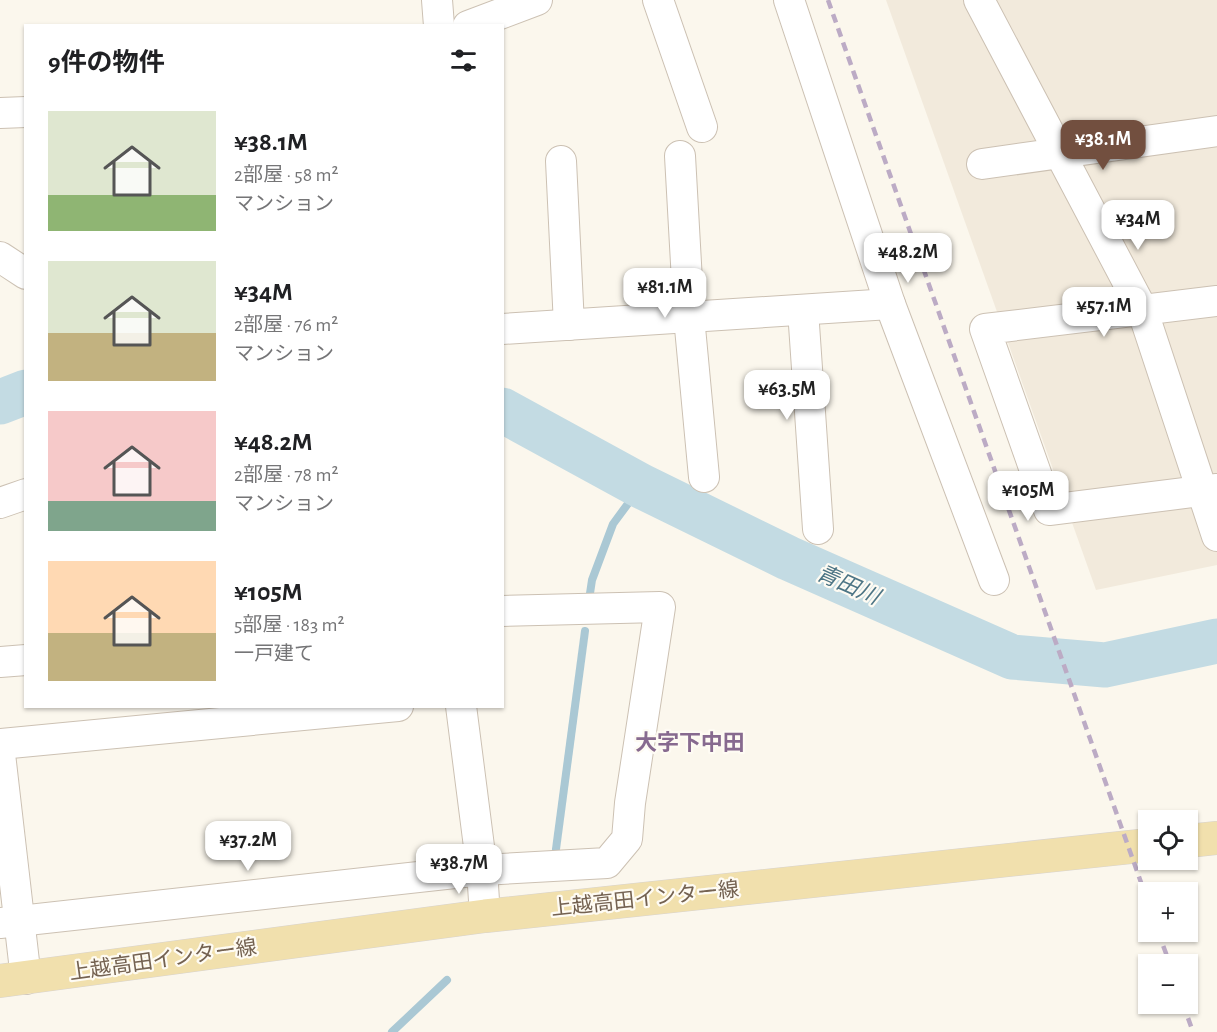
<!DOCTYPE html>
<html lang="ja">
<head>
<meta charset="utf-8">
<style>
	body { margin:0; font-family:"Alegreya Sans","Noto Sans JP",sans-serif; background:#f2f2f2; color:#202124; height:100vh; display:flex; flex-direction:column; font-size:22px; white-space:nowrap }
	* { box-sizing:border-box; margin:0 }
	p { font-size:20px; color:#757577 }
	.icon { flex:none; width:33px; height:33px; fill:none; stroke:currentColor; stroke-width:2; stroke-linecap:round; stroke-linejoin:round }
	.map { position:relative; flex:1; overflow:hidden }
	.sheet { position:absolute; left:24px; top:24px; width:480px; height:684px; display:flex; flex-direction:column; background:#fff; border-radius:0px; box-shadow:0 2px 4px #0004 }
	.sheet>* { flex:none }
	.fabs { position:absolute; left:1138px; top:810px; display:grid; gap:12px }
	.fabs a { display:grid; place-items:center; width:60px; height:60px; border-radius:0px; background:#fff; box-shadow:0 2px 4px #0004; font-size:30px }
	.price { position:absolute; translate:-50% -51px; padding:0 14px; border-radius:12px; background:#fff; color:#222; font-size:20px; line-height:39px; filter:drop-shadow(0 2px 3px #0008) }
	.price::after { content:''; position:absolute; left:50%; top:36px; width:18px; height:14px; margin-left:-9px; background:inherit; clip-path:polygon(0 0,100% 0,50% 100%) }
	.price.current { background:#724f3f; color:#fff }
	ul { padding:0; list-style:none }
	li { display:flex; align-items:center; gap:18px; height:150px; padding:0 24px }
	li span { display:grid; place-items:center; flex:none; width:168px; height:120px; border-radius:0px; color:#555 }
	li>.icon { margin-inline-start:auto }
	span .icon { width:72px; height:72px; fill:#fffc; stroke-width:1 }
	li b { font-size:26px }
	h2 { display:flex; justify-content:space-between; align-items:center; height:72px; padding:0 24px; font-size:26px }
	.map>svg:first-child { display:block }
</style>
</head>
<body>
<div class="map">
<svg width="1217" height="1032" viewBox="0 0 1217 1032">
	<rect width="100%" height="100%" fill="#fbf7ed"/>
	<!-- residential -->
	<polygon fill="#f2eadc" points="886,0 1217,0 1217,565 1096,590"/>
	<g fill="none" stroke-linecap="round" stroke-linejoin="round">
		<!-- stream -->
		<g stroke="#aac8d4" stroke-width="8">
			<polyline points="589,600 592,580 613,524 641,486"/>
			<polyline points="556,849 585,631"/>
			<polyline points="392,1032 447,980"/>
		</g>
		<!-- river -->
		<g stroke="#c3dbe3" stroke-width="45">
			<polyline points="0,402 26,392"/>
			<polyline points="502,410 641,486 788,558 1012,657 1105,665 1217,641"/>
		</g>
		<defs>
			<g id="minor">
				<polyline points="437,0 439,26"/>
				<polyline points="658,0 702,127"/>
				<polyline points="789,0 890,304 994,580"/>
				<polyline points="979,0 1142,309 1217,536"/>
				<polyline points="468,26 537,0"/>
				<polyline points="0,113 26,112"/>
				<polyline points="680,156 689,317 704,477"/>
				<polyline points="561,161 569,325"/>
				<polyline points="982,164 1217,131"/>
				<polyline points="0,257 26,274"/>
				<polyline points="1217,301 985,329 1049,510 1217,489"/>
				<polyline points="803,310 818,529"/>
				<polyline points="502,329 890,304"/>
				<polyline points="0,503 26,494"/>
				<polyline points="0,662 26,660"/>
				<polyline points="461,706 482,870 485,916"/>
				<polyline points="0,744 398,706"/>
				<polyline points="0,754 26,979"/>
				<polyline points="0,923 482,870 607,863 627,839 630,803 660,607 502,611"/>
			</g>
			<g id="primary">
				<polyline points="1188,841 1217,838"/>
				<polyline points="0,981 485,916 1149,845"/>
			</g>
		</defs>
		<!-- minor casing -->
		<use href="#minor" stroke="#ccc1b3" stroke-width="32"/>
		<!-- primary casing -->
		<use href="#primary" stroke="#d8d3ce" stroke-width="34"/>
		<!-- minor -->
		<use href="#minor" stroke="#fff" stroke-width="30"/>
		<!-- primary -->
		<use href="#primary" stroke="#f1e0ad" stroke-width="33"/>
		<!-- rail -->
		<g stroke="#bcabc5" stroke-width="4.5" stroke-dasharray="9 6" stroke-linecap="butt">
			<polyline points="828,0 1149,905"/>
			<polyline points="1158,932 1170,964"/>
			<polyline points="1183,1004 1193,1032"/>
		</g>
	</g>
	<g text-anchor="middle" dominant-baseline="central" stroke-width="4.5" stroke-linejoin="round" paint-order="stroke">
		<!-- street labels -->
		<g font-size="21" fill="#746251" stroke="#fefbf3">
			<text transform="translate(645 899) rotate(-6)">上越高田インター線</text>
			<text transform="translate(163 960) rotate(-8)">上越高田インター線</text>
		</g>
		<!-- water labels -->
		<g font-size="22" font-style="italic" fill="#4d7585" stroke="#fefbf3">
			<text transform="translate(848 585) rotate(24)">青田川</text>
		</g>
		<!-- neighbourhood labels -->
		<g font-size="22" font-weight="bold" fill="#876a8f" stroke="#fefbf3">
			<text x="690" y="743">大字下中田</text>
		</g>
	</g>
</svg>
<div class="fabs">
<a><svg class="icon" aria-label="locate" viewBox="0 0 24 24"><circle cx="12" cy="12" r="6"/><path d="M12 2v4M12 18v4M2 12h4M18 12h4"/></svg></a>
<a>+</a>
<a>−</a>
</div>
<b class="price current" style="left:1103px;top:171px">¥38.1M</b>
<b class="price" style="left:1138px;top:251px">¥34M</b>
<b class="price" style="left:908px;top:284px">¥48.2M</b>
<b class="price" style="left:665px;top:319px">¥81.1M</b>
<b class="price" style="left:1104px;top:338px">¥57.1M</b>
<b class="price" style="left:787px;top:421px">¥63.5M</b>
<b class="price" style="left:1028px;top:522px">¥105M</b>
<b class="price" style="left:248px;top:872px">¥37.2M</b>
<b class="price" style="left:459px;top:895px">¥38.7M</b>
<section class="sheet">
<h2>9件の物件<svg class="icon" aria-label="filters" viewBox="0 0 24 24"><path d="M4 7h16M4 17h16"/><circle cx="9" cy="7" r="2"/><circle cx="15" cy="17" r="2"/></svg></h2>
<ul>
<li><span style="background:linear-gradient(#dfe7d0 70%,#8fb573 0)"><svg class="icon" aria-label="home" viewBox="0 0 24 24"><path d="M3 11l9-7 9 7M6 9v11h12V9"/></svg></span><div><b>¥38.1M</b><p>2部屋 · 58 m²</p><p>マンション</p></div></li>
<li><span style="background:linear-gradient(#dfe7d0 60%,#c2b280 0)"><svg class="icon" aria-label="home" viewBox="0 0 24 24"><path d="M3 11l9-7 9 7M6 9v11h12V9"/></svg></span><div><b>¥34M</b><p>2部屋 · 76 m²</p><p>マンション</p></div></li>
<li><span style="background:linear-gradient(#f6c9c9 75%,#7fa58c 0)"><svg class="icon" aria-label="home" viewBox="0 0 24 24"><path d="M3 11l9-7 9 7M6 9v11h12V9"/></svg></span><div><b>¥48.2M</b><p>2部屋 · 78 m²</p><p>マンション</p></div></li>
<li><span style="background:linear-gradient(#ffd9b3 60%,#c2b280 0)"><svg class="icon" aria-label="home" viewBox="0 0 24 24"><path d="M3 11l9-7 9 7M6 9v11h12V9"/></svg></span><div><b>¥105M</b><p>5部屋 · 183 m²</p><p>一戸建て</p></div></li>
</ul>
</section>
</div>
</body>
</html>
